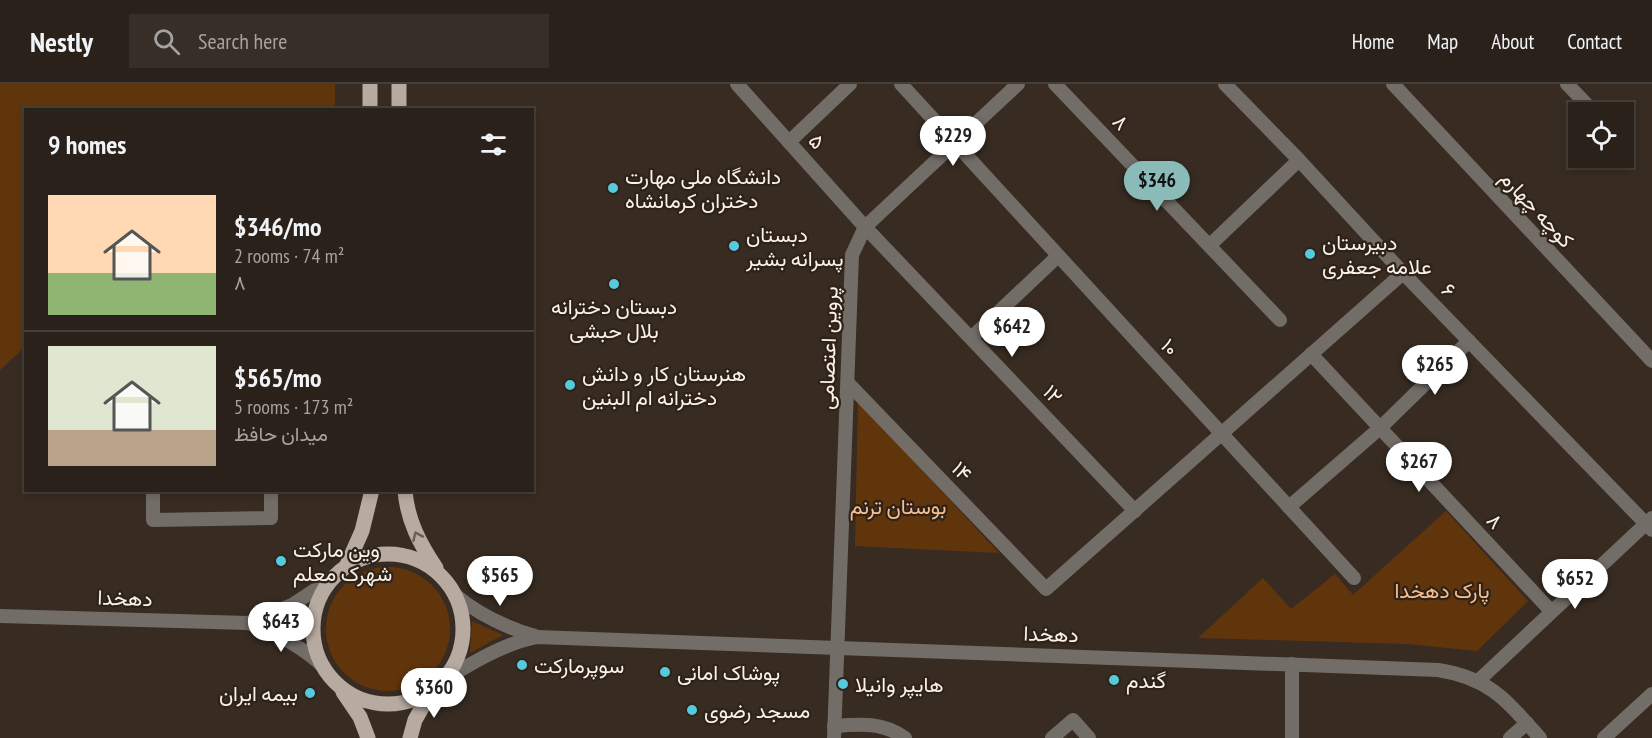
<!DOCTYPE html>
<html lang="en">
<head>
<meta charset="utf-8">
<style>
	body { margin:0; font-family:"PT Sans Narrow",Vazirmatn,sans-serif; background:#362e27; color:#f1f3f6; height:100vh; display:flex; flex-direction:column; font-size:22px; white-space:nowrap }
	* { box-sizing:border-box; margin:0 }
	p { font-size:20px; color:#a5a3a2 }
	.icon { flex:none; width:33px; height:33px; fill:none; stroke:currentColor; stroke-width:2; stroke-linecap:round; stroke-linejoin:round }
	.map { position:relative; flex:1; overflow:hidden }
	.details { position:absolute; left:24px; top:24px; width:510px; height:384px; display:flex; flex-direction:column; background:#2a211a; border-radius:0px; box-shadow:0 3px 9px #0003,0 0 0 2px #463e39 }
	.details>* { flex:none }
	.tools { position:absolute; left:1568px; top:18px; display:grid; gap:12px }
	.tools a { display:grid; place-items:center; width:66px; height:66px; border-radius:0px; background:#2a211a; box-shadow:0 3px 9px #0003,0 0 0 2px #463e39; font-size:30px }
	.price { position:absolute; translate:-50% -51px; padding:0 14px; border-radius:21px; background:#fff; color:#222; font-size:20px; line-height:39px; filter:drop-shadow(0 2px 3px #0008) }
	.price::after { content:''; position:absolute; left:50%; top:36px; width:18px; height:14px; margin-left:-9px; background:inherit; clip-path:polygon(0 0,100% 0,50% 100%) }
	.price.on { background:#8bbbb9; color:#111 }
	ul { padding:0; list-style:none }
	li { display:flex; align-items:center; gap:18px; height:150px; padding:0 24px }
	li+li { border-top:2px solid #463e39 }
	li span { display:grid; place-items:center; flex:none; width:168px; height:120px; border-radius:0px; color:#555 }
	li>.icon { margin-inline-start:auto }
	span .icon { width:72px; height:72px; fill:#fffc; stroke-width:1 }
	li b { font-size:26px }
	h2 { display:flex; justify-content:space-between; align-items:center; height:72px; padding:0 24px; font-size:26px }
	header { display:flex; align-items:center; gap:36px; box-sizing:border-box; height:84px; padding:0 30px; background:#2a211a; border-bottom:2px solid #463e39 }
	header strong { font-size:28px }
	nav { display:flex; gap:33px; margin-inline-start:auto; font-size:21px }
	.search { width:420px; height:54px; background:#362e27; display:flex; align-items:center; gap:15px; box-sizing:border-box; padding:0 21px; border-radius:0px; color:#a5a3a2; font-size:22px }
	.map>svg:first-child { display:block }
</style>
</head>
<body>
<header>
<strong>Nestly</strong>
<div class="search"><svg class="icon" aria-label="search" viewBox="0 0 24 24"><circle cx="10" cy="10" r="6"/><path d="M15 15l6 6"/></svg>Search here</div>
<nav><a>Home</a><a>Map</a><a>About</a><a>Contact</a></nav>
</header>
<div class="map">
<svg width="1652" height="654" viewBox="0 0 1652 654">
	<rect width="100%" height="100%" fill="#382c22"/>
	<!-- green -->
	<g fill="#60350c">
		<polygon points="0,0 335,0 335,25 26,26 25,263 0,286"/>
		<polygon points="858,317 999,469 855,462"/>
		<polygon points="1446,427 1528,517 1477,567 1408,560 1198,554 1263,494 1291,525 1335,490 1353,511"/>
		<circle cx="388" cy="545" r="62"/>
		<polygon points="308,522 304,556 271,539"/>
		<polygon points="472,537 503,551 470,569"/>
	</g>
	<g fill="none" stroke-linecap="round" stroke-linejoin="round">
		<!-- minor -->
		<g stroke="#736d68" stroke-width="14">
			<polyline points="737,0 865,143 1135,427"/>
			<polyline points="901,0 1354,494"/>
			<polyline points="1055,0 1280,236"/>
			<polyline points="1225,0 1299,76 1403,189 1652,446"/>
			<polyline points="1393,0 1652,277"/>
			<polyline points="1567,0 1594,28"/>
			<polyline points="789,58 850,0"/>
			<polyline points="1210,161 1299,76"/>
			<polyline points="971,254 1058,172"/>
			<polyline points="1311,270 1551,527"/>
			<polyline points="848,299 1046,505 1403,189"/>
			<polyline points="153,406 153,436 271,434 271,406"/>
			<polyline points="1289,423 1380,344 1469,257"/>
			<path d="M454,510C479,531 504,543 535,552"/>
			<path d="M0,532L248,539C278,549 301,562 324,583"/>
			<polyline points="248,539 292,521 336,492"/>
			<polyline points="1292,580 1292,654"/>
			<path d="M443,596C473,579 502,560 537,553L1438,586C1490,594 1507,617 1540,654"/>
			<polyline points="1478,597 1652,434"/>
			<path d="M834,642C860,640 883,638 905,654"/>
			<polyline points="834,654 852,171 865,143 1018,0"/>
			<polyline points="1052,654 1073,636 1089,654"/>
			<polyline points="1510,654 1527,639"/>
			<polyline points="1604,654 1652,610"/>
		</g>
		<!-- major -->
		<g stroke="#b7aaa0" stroke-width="15">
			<polyline points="370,0 370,26"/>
			<polyline points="399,0 399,26"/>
			<path d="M405,406C407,436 420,460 436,484"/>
			<circle cx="388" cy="545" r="75"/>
			<polyline points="346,483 362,447 372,406"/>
			<polyline points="343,608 360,633 368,654"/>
			<polyline points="410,654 415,636 431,608"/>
		</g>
	</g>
	<!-- one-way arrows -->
	<defs><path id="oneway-chevron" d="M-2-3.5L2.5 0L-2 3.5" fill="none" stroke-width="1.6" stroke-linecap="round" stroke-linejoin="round" transform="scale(1.5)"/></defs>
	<use stroke="#6c5f56" href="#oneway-chevron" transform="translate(417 452) rotate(-114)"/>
	<!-- markers -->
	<g fill="#54cadc" stroke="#2e2219" stroke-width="2">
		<circle cx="613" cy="104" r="6"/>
		<circle cx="734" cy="162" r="6"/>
		<circle cx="1310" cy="170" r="6"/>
		<circle cx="614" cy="200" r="6"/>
		<circle cx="570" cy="301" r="6"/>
		<circle cx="281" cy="477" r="6"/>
		<circle cx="522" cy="581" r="6"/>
		<circle cx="665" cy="588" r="6"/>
		<circle cx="1114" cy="596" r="6"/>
		<circle cx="843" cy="600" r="6"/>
		<circle cx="310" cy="609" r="6"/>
		<circle cx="692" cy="626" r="6"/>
	</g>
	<g text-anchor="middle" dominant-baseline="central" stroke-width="4.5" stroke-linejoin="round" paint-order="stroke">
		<!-- street labels -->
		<g font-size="21" fill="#faf2eb" stroke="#2e2219">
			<text transform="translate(1121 38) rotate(46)">۸</text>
			<text transform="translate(817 57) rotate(48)">۵</text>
			<text transform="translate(1537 125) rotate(47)">کوچه چهارم</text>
			<text transform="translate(1449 206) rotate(46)">۶</text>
			<text transform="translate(1170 263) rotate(47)">۱۰</text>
			<text transform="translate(828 264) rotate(-88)">پروین اعتصامی</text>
			<text transform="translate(1053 310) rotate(47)">۱۲</text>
			<text transform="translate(962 387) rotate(46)">۱۴</text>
			<text transform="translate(1495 437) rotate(47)">۸</text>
			<text transform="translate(125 514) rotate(2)">دهخدا</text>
			<text transform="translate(1051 550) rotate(2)">دهخدا</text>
		</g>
		<!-- poi labels -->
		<g font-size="21" fill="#faf2eb" stroke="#2e2219" text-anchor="start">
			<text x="625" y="92">دانشگاه ملی مهارت<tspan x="625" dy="24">دختران کرمانشاه</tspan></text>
			<text x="746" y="150">دبستان<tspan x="746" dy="24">پسرانه بشير</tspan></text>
			<text x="1322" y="158">دبیرستان<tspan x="1322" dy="24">علامه جعفری</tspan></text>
			<text x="614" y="222" text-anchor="middle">دبستان دخترانه<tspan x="614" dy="24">بلال حبشی</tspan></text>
			<text x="582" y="289">هنرستان کار و دانش<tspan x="582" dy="24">دخترانه ام البنین</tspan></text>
			<text x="293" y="465">وین مارکت<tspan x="293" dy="24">شهرک معلم</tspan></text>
			<text x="534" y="581">سوپرمارکت</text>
			<text x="677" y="588">پوشاک امانی</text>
			<text x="1126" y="596">گندم</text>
			<text x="855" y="600">هایپر وانیلا</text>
			<text x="298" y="609" text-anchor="end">بیمه ایران</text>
			<text x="704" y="626">مسجد رضوی</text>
		</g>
		<!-- park labels -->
		<g font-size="21" fill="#f9be8f" stroke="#2e2219">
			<text x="898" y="422">بوستان ترنم</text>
			<text x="1442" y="506">پارک دهخدا</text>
		</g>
	</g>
</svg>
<div class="tools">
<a><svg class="icon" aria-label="locate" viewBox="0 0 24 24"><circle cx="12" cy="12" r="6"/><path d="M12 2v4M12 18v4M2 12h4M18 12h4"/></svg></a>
</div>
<b class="price" style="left:953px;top:83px">$229</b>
<b class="price on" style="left:1157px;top:128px">$346</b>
<b class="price" style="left:1012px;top:274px">$642</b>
<b class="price" style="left:1435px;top:312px">$265</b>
<b class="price" style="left:1419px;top:409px">$267</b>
<b class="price" style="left:500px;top:523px">$565</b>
<b class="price" style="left:1575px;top:526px">$652</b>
<b class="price" style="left:281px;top:569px">$643</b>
<b class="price" style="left:434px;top:635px">$360</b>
<section class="details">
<h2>9 homes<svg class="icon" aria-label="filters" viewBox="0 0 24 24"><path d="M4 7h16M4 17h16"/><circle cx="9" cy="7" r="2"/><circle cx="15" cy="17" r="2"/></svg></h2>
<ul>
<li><span style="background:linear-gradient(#ffd9b3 65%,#8fb573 0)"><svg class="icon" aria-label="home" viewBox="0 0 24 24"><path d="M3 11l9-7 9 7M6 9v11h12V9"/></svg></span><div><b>$346/mo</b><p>2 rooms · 74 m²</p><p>۸</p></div></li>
<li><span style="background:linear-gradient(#dfe7d0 70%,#b9a48a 0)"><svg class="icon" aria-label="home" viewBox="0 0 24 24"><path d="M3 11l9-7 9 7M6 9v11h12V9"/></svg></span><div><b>$565/mo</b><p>5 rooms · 173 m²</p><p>میدان حافظ</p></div></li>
</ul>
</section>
</div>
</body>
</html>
